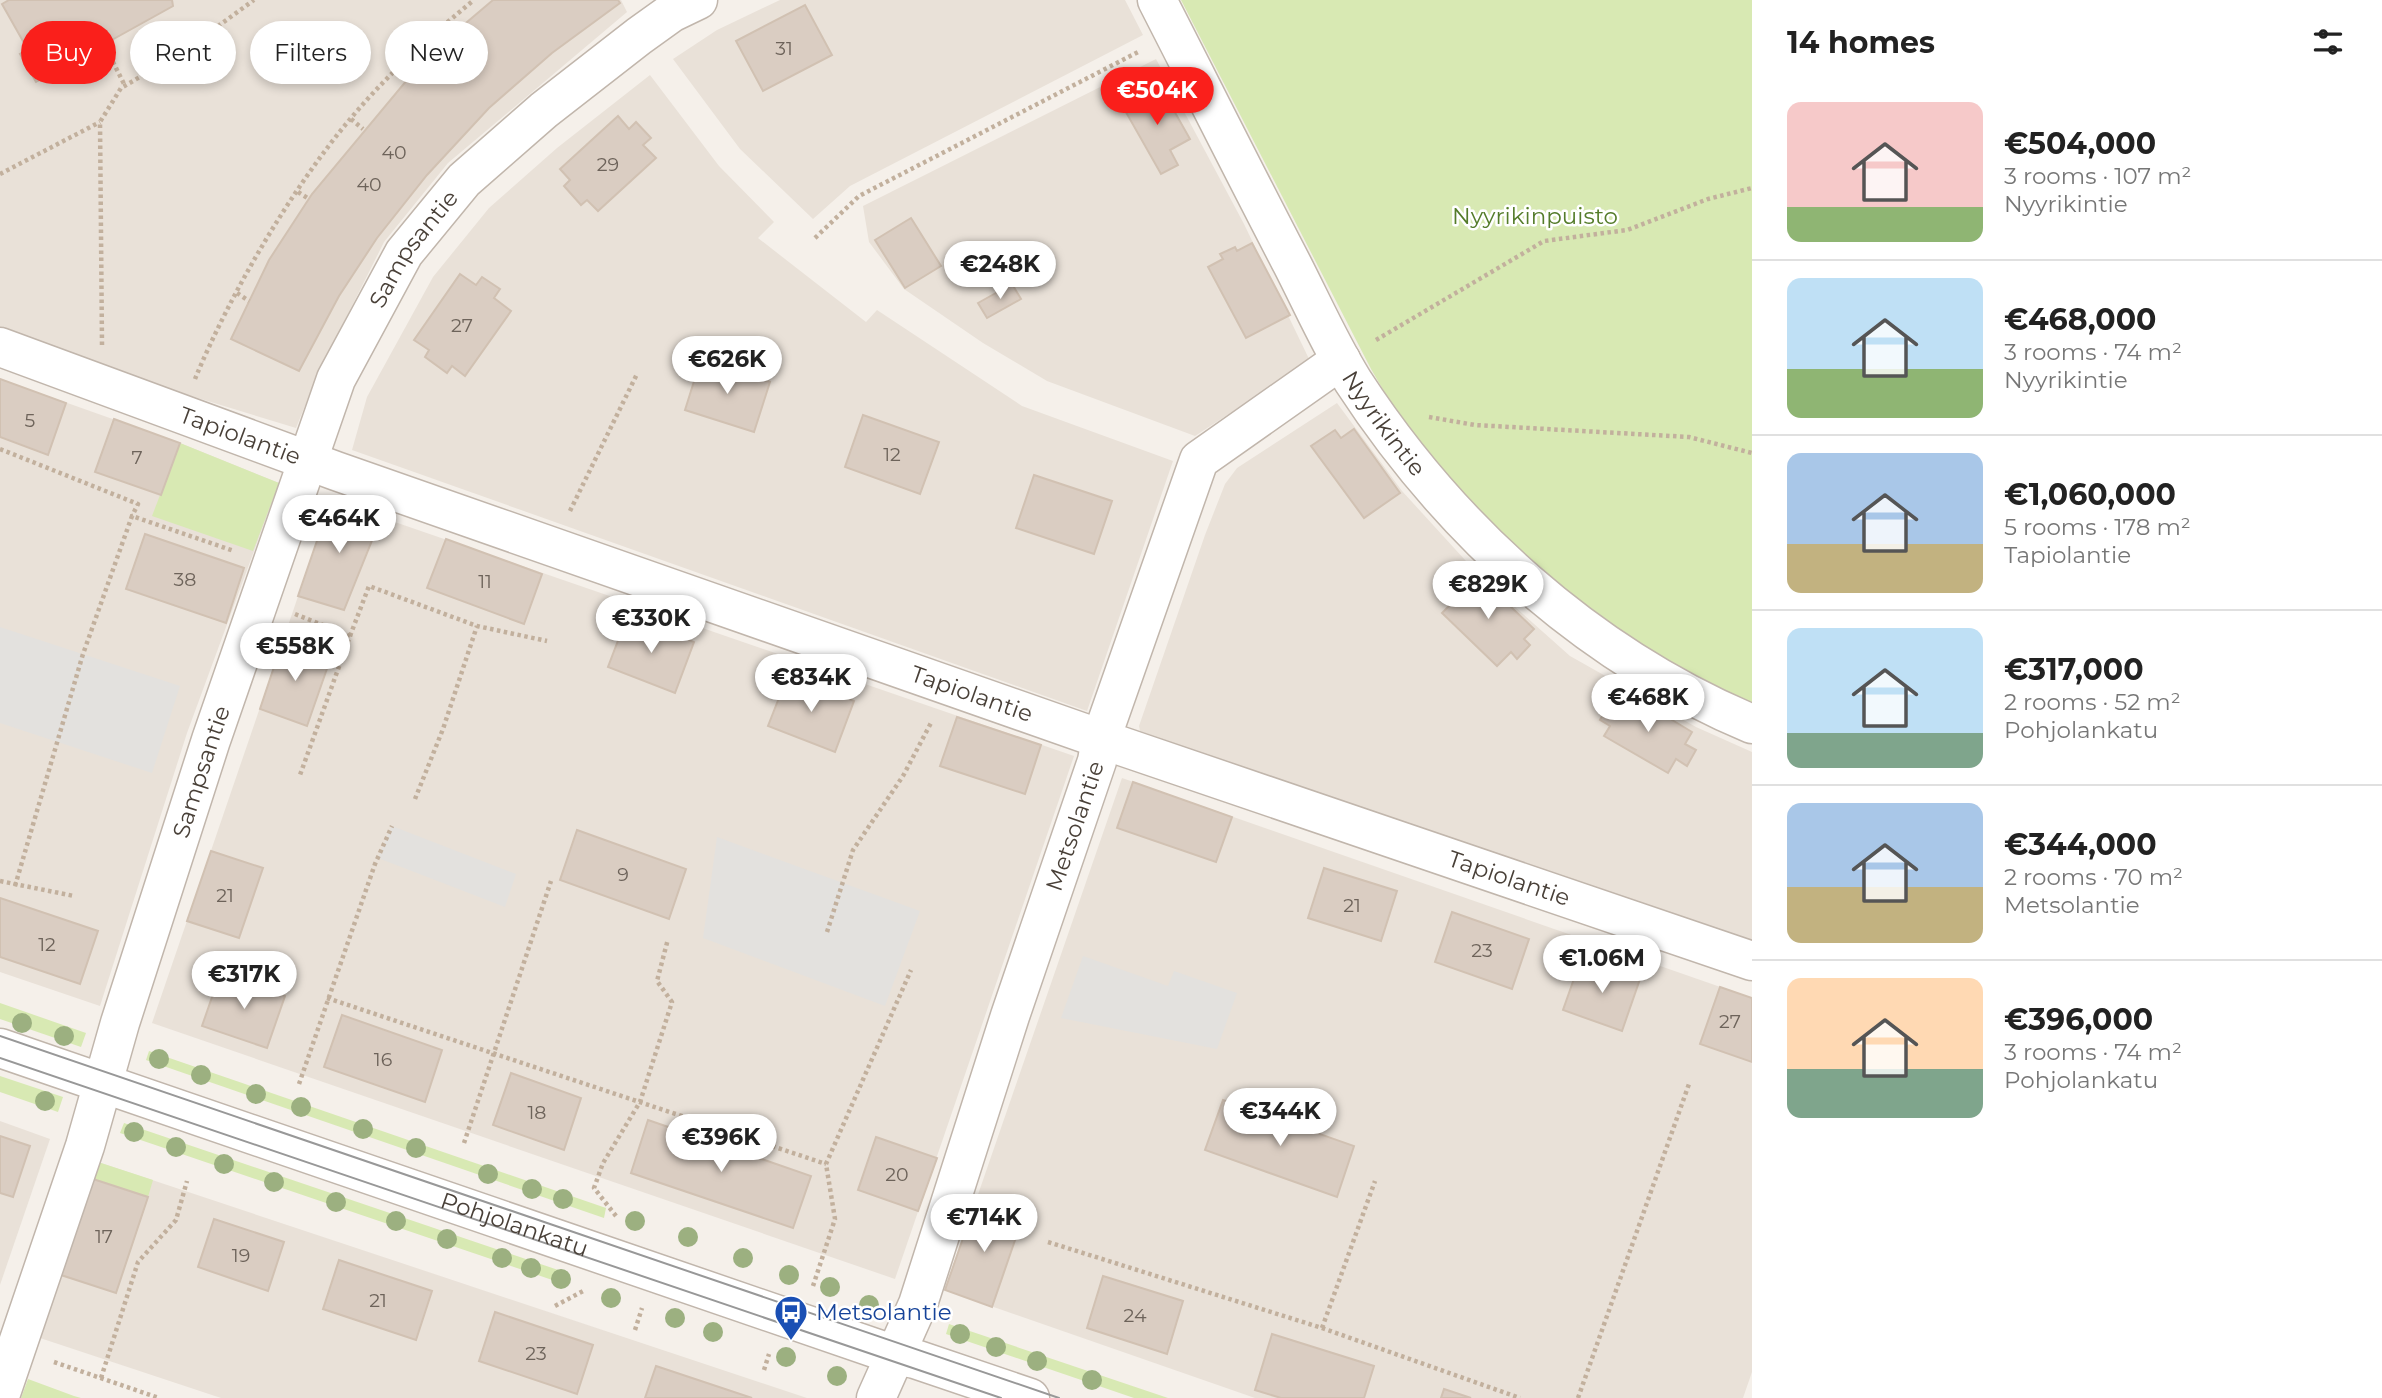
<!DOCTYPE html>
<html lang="en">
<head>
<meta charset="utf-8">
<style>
	body { margin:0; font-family:Montserrat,sans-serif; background:#f2f2f2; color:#222; height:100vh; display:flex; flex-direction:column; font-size:26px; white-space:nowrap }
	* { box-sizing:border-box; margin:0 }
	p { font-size:23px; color:#767676 }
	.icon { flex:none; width:38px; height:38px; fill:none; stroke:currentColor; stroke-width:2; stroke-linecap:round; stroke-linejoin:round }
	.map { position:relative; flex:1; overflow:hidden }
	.panel { display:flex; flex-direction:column; background:#fff; width:630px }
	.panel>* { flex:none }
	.guide { position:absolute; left:21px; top:21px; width:665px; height:63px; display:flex; gap:14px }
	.price { position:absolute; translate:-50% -60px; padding:0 16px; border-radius:24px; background:#fff; color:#222; font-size:23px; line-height:46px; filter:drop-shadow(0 2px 4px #0008) }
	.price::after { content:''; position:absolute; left:50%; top:42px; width:21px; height:16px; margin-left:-10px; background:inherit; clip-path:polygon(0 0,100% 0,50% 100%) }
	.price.selected { background:#fa1f1b; color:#fff }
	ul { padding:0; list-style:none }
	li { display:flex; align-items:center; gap:21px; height:175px; padding:0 35px }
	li+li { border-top:2px solid #e0e0e0 }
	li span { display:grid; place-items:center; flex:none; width:196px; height:140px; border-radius:14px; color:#555 }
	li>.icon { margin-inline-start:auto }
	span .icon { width:84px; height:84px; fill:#fffc; stroke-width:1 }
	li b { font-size:30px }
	h2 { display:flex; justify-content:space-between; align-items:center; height:84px; padding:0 35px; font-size:30px }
	.pill { padding:0 24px; border-radius:32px; background:#fff; box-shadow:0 4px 10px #0003; font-size:24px; line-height:63px }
	.pill.selected { background:#fa1f1b; color:#fff }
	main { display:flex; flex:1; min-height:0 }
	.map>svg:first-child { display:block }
</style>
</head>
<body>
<main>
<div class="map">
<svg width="1752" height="1398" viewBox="0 0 1752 1398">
	<rect width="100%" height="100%" fill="#f5f0ea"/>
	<!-- residential -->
	<g fill="#e9e1d8">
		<polygon points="0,0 621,0 627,12 448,163 384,242 317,376 296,428 142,381 0,327"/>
		<polygon points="780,0 1125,0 1143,35 850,186 813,219 740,149 673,59 717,30"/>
		<polygon points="1156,59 1244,224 1310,361 1195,436 1047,381 983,343 904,289 869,242 863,206"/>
		<polygon points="650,75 719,166 774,222 758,238 866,322 877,310 1022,406 1173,461 1087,711 352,450 367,397 433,277 489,208 557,148"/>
		<polygon points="0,379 180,443 279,483 187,733 100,1006 0,972"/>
		<polygon points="1337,403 1402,491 1476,572 1570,656 1696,727 1752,752 1752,950 1140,731 1139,726 1205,535 1225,484 1237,468"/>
		<polygon points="331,500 1074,756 895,1279 152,1023"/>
		<polygon points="1122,778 1752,998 1752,1372 1743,1398 1255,1398 945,1290"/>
		<polygon points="0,1121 50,1139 0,1285"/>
		<polygon points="98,1162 807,1398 221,1398 40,1338"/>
	</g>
	<!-- green -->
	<g fill="#d8e9b3">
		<polygon points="1181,0 1752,0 1752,712 1592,616 1506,542 1404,426 1371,369"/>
		<polygon points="180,443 279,483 253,551 152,516"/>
		<polygon points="0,1003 86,1033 81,1047 0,1019"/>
		<polygon points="149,1051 606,1208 604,1218 146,1060"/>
		<polygon points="0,1076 63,1097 58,1112 0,1092"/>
		<polygon points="124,1123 570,1274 567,1285 120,1133"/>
		<polygon points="98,1162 153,1180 148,1197 93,1179"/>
		<polygon points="949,1324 1168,1398 1134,1398 946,1334"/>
		<polygon points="28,1379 74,1396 81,1398 21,1398"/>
	</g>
	<!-- parking -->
	<g fill="#e3e1de">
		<polygon points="0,627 180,686 152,773 0,723"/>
		<polygon points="392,826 516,874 505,907 378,858"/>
		<polygon points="717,837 920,911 885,1006 703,938"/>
		<polygon points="1083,956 1168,986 1174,971 1237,993 1217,1049 1061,1018"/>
	</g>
	<!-- building -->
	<g fill="#dacdc2" stroke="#d1c1b2" stroke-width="2">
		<polygon points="9,0 172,0 173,6 36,82 20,54 28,50 2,4"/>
		<polygon points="493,0 618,0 620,3 552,53 489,108 427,175 377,238 339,296 299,371 231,339 269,260 312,194 427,56"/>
		<polygon points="805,5 832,55 763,91 736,41"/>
		<polygon points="1160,86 1190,139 1170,150 1178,165 1161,174 1123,107"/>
		<polygon points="618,116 629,129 636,122 651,138 643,145 656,158 598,211 587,200 581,205 564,186 570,180 560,169"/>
		<polygon points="911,218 941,266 905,288 875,240"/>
		<polygon points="1252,243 1290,315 1246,338 1208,267 1223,259 1220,254 1235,247 1237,251"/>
		<polygon points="460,274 476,285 482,277 500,289 494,298 511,311 465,376 452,366 447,373 425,357 429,350 414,340"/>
		<polygon points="1012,284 1021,299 987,318 978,303"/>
		<polygon points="701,359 770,382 754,432 685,410"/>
		<polygon points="0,379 66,403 48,455 0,437"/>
		<polygon points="863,415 939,442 920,494 845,467"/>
		<polygon points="114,419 180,443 161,495 95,472"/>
		<polygon points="1354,429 1400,493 1364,518 1311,446 1335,430 1341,438"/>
		<polygon points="1034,475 1112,501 1094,554 1016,528"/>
		<polygon points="331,500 381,518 344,610 298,596"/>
		<polygon points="145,534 244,568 226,623 126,589"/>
		<polygon points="446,539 542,574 524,624 427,588"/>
		<polygon points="1479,576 1534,629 1524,639 1530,645 1517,659 1511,652 1497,666 1442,613 1457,598 1451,592 1461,582 1466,588"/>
		<polygon points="627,617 694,642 675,693 608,667"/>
		<polygon points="283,640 331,657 307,726 260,709"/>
		<polygon points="788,675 854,701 835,752 768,726"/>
		<polygon points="1629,694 1692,732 1685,744 1696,750 1687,766 1676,759 1668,773 1604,736 1610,726 1600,720 1610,702 1620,708"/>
		<polygon points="957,717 1041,745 1025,794 940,766"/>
		<polygon points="1133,782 1232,817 1216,862 1117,828"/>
		<polygon points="577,830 686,869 669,919 560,880"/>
		<polygon points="211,851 263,868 239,938 187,921"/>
		<polygon points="1324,868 1397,891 1381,941 1308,918"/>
		<polygon points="0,898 98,931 80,984 0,957"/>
		<polygon points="1452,912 1529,939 1512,989 1435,962"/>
		<polygon points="1581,959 1640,979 1622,1031 1563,1010"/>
		<polygon points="220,974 285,996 267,1048 202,1026"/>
		<polygon points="1720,987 1752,998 1752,1062 1700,1044"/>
		<polygon points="342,1015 442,1050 425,1102 324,1067"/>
		<polygon points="511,1073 581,1098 564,1150 493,1125"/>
		<polygon points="1223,1100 1354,1146 1337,1197 1205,1150"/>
		<polygon points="648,1120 811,1176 793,1228 631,1173"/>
		<polygon points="0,1136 30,1146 13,1197 0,1193"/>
		<polygon points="876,1137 937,1158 918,1211 858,1190"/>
		<polygon points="93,1179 148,1197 116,1293 61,1275"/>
		<polygon points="976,1201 1023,1217 992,1307 945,1290"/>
		<polygon points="214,1219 284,1242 268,1291 198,1267"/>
		<polygon points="339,1260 432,1291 416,1340 323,1309"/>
		<polygon points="1103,1276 1183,1301 1167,1354 1087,1328"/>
		<polygon points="495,1312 593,1345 577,1394 479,1361"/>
		<polygon points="1272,1334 1374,1366 1364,1398 1281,1398 1255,1390"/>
		<polygon points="656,1366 752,1398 645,1398"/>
		<polygon points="1444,1389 1471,1398 1441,1398"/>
	</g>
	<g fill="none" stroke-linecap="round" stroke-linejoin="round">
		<defs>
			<g id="minor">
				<path id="s1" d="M1157,0C1202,88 1246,176 1292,264C1312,303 1330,344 1353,381C1450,530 1588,655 1752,724"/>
				<path id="s2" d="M0,347L336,471L1121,746L1752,961"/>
				<path id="s3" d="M0,1048L895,1355L915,1359L1030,1398"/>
				<path id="s4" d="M0,1396L85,1146L120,1023L211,740L336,379L404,253L464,180L544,110L639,36L671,13L698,0"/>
				<path id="s5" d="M876,1398L918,1304L1010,1016L1097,761L1101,739L1199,460L1341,360"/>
			</g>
		</defs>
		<!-- minor casing -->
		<use href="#minor" stroke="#c1b6ac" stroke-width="41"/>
		<!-- path -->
		<g stroke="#c2b09d" stroke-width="4.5" stroke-dasharray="3.5 3.5" stroke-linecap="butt">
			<polyline points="425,41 432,52"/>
			<polyline points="99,47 108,52 125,86"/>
			<polyline points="351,119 363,129"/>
			<polyline points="0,174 100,122"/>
			<polyline points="298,192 309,199"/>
			<polyline points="815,238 859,196 1140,51"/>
			<polyline points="237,293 249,301"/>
			<polyline points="1376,340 1544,241 1627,230 1708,199 1752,188"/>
			<polyline points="102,345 100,122 121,88 181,53 254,0"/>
			<path d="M195,379C230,294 292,188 351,118C388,74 430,36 474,0"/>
			<polyline points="1429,417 1475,425 1689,437 1752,453"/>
			<polyline points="0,449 138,504 132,516"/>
			<polyline points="570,511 637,374"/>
			<polyline points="295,614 350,636 300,775"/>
			<polyline points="350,636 369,586 477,626 547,641"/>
			<polyline points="415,799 443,729 477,626"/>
			<polyline points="0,881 74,896"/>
			<polyline points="15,886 83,654 132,516 234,551"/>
			<polyline points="827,932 853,850 903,776 932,721"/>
			<polyline points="327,998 826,1164"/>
			<polyline points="299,1084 375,864 392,826"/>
			<polyline points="464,1143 551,881"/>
			<polyline points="616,1216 594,1188 603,1163 640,1102 672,1002 657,981 668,939"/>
			<polyline points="1048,1242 1322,1328 1520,1398"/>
			<polyline points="813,1286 835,1219 826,1164 911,970"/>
			<polyline points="555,1306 585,1290"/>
			<polyline points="1322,1328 1375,1181"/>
			<polyline points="635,1330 642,1308"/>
			<polyline points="54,1362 159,1398"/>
			<polyline points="764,1370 769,1354"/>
			<polyline points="101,1378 138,1262 176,1220 187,1181"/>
			<polyline points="1578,1398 1689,1084"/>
		</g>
		<!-- minor -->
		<use href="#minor" stroke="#fff" stroke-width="38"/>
		<!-- tram -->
		<g stroke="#989898" stroke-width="2">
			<polyline points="0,1036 1059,1398"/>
			<polyline points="0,1058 1001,1398"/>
		</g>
	</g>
	<!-- trees -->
	<g fill="#9cb080">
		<circle cx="22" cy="1023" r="10"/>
		<circle cx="64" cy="1036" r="10"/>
		<circle cx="159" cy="1059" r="10"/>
		<circle cx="201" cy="1075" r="10"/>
		<circle cx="256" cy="1094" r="10"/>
		<circle cx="45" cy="1101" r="10"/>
		<circle cx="301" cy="1107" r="10"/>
		<circle cx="363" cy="1129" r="10"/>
		<circle cx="134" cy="1132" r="10"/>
		<circle cx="176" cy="1147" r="10"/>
		<circle cx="416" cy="1148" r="10"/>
		<circle cx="224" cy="1164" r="10"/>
		<circle cx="488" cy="1174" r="10"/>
		<circle cx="274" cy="1182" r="10"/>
		<circle cx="532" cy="1189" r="10"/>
		<circle cx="563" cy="1199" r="10"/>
		<circle cx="336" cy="1202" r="10"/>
		<circle cx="396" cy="1221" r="10"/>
		<circle cx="635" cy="1221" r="10"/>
		<circle cx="688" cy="1237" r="10"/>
		<circle cx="447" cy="1239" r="10"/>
		<circle cx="502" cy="1258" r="10"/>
		<circle cx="743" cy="1258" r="10"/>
		<circle cx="531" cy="1268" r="10"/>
		<circle cx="789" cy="1275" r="10"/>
		<circle cx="561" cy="1279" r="10"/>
		<circle cx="830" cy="1287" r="10"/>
		<circle cx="611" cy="1298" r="10"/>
		<circle cx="869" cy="1305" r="10"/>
		<circle cx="675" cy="1318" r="10"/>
		<circle cx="713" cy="1332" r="10"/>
		<circle cx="960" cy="1334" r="10"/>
		<circle cx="996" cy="1347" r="10"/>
		<circle cx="786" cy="1357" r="10"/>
		<circle cx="1037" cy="1361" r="10"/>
		<circle cx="837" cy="1376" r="10"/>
		<circle cx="1092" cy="1380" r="10"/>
	</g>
	<!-- icons -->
	<defs>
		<symbol id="bus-pin" viewBox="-11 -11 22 30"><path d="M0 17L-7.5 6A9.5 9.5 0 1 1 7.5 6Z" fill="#1a4fb4" stroke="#fff"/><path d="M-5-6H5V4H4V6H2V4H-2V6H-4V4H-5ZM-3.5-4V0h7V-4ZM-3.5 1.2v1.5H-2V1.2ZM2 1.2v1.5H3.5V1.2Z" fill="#fff"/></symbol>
	</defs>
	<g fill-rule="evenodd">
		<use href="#bus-pin" x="772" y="1293" width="38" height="52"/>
	</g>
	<g text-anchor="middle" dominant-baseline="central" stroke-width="5" stroke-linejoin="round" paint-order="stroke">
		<!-- number labels -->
		<g font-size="19" fill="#6d635a">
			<text x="784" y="48">31</text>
			<text x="394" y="152">40</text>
			<text x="608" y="164">29</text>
			<text x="369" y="184">40</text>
			<text x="462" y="325">27</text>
			<text x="30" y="420">5</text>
			<text x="892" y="454">12</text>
			<text x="137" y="457">7</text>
			<text x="185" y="579">38</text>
			<text x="485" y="581">11</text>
			<text x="623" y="874">9</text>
			<text x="225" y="895">21</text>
			<text x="1352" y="905">21</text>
			<text x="47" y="944">12</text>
			<text x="1482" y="950">23</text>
			<text x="1730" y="1021">27</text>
			<text x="383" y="1059">16</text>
			<text x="537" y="1112">18</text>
			<text x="897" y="1174">20</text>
			<text x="104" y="1236">17</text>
			<text x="241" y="1255">19</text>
			<text x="378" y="1300">21</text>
			<text x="1135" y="1315">24</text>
			<text x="536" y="1353">23</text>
		</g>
		<!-- park labels -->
		<g font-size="23" fill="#547c2a" stroke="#fff">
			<text x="1535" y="216">Nyyrikinpuisto</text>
		</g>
		<!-- street labels -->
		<g font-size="23" fill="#494038" stroke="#fff">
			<text stroke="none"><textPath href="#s4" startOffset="1223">Sampsantie</textPath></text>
			<text stroke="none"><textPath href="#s1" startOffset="481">Nyyrikintie</textPath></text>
			<text stroke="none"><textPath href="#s2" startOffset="256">Tapiolantie</textPath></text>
			<text stroke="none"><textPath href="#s2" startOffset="1032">Tapiolantie</textPath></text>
			<text stroke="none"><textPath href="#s4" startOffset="656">Sampsantie</textPath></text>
			<text stroke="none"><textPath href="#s5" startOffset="606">Metsolantie</textPath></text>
			<text stroke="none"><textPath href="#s2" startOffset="1600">Tapiolantie</textPath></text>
			<text stroke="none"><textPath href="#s3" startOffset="544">Pohjolankatu</textPath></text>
		</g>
		<!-- transit labels -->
		<g font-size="23" fill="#164399" stroke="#fff" text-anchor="start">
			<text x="816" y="1312">Metsolantie</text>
		</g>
	</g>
</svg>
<b class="price selected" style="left:1157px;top:127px">€504K</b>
<b class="price" style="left:1000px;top:301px">€248K</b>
<b class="price" style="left:727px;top:396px">€626K</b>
<b class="price" style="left:339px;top:555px">€464K</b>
<b class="price" style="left:1488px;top:621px">€829K</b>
<b class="price" style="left:651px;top:655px">€330K</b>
<b class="price" style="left:295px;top:683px">€558K</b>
<b class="price" style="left:811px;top:714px">€834K</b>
<b class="price" style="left:1648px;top:734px">€468K</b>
<b class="price" style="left:1602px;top:995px">€1.06M</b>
<b class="price" style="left:244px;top:1011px">€317K</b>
<b class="price" style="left:1280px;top:1148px">€344K</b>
<b class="price" style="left:721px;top:1174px">€396K</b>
<b class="price" style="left:984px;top:1254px">€714K</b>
<div class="guide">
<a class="pill selected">Buy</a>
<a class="pill">Rent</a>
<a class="pill">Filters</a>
<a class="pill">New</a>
</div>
</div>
<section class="panel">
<h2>14 homes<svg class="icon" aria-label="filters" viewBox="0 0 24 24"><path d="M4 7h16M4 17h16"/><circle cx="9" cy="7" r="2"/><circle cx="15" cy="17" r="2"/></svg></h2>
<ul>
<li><span style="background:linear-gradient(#f6c9c9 75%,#8fb573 0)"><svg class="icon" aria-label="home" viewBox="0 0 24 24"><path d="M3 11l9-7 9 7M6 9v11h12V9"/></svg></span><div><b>€504,000</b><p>3 rooms · 107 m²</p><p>Nyyrikintie</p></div></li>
<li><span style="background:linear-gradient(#bfe0f5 65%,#8fb573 0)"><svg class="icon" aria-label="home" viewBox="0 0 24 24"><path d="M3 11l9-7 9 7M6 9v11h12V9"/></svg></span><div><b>€468,000</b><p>3 rooms · 74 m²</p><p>Nyyrikintie</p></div></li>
<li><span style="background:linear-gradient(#a9c7e8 65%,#c2b280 0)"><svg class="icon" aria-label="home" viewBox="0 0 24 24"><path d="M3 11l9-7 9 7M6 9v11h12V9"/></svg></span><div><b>€1,060,000</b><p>5 rooms · 178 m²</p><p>Tapiolantie</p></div></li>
<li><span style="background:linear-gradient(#bfe0f5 75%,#7fa58c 0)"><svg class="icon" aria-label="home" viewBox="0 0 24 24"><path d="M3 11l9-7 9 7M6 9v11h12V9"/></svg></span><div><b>€317,000</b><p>2 rooms · 52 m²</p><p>Pohjolankatu</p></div></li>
<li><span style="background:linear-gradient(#a9c7e8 60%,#c2b280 0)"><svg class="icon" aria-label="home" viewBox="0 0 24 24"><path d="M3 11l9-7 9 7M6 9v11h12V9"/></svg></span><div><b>€344,000</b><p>2 rooms · 70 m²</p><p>Metsolantie</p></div></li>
<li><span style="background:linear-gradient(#ffd9b3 65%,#7fa58c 0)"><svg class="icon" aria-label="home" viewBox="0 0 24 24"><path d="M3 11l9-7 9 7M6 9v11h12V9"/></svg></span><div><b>€396,000</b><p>3 rooms · 74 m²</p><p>Pohjolankatu</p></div></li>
</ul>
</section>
</main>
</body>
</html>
